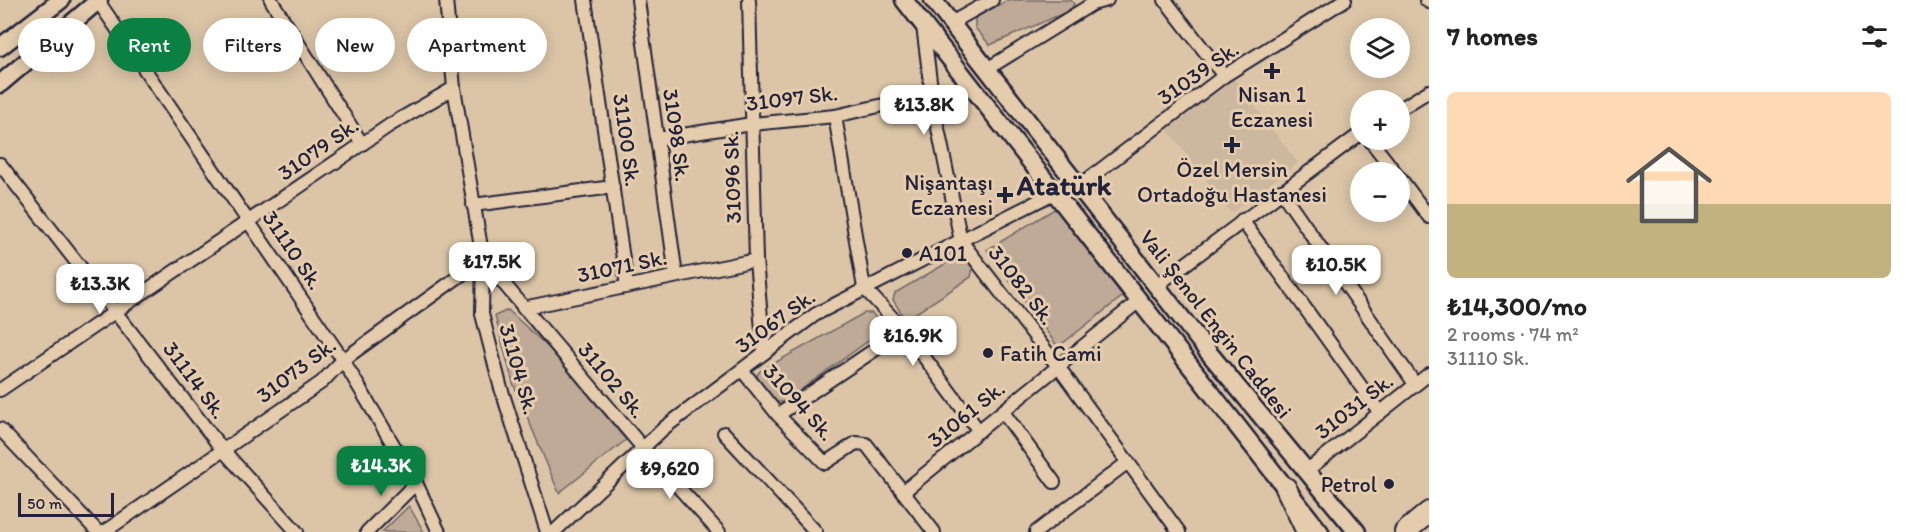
<!DOCTYPE html>
<html lang="en">
<head>
<meta charset="utf-8">
<style>
	body { margin:0; font-family:Itim,sans-serif; background:#f2f2f2; color:#222; height:100vh; display:flex; flex-direction:column; font-size:22px; white-space:nowrap }
	* { box-sizing:border-box; margin:0 }
	p { font-size:20px; color:#767676 }
	.icon { flex:none; width:33px; height:33px; fill:none; stroke:currentColor; stroke-width:2; stroke-linecap:round; stroke-linejoin:round }
	.map { position:relative; flex:1; overflow:hidden }
	.details { display:flex; flex-direction:column; background:#fff; width:480px }
	.details>* { flex:none }
	.hud { position:absolute; left:18px; top:18px; width:570px; height:54px; display:flex; gap:12px }
	.tools { position:absolute; left:1350px; top:18px; display:grid; gap:12px }
	.tools a { display:grid; place-items:center; width:60px; height:60px; border-radius:50%; background:#fff; box-shadow:0 3px 15px #0003; font-size:30px }
	.scale { position:absolute; left:18px; bottom:15px; width:96px; box-sizing:border-box; padding-left:6px; border:3px solid #22223b; border-top:0; font-size:16px; line-height:21px; white-space:nowrap; color:#22223b; -webkit-text-stroke:4px #e4ccac; paint-order:stroke }
	.price { position:absolute; translate:-50% -51px; padding:0 14px; border-radius:12px; background:#fff; color:#222; font-size:20px; line-height:39px; filter:drop-shadow(0 2px 3px #0008) }
	.price::after { content:''; position:absolute; left:50%; top:36px; width:18px; height:14px; margin-left:-9px; background:inherit; clip-path:polygon(0 0,100% 0,50% 100%) }
	.price.active { background:#0b8043; color:#fff }
	ul { padding:0; list-style:none }
	li { display:grid; align-content:center; gap:12px; height:318px; padding:0 18px }
	li+li { border-top:2px solid #e0e0e0 }
	li span { display:grid; place-items:center; height:186px; border-radius:9px; color:#555 }
	li>.icon { margin-inline-start:auto }
	span .icon { width:108px; height:108px; fill:#fffc; stroke-width:1 }
	li b { font-size:26px }
	h2 { display:flex; justify-content:space-between; align-items:center; height:72px; padding:0 18px; font-size:26px }
	.tag { padding:0 21px; border-radius:27px; background:#fff; box-shadow:0 3px 15px #0003; font-size:21px; line-height:54px }
	.tag.active { background:#0b8043; color:#fff }
	main { display:flex; flex:1; min-height:0 }
	.map>svg:first-child { display:block }
</style>
</head>
<body>
<main>
<div class="map">
<svg width="1429" height="532" viewBox="0 0 1429 532">
	<rect width="100%" height="100%" fill="#dcc5a7"/>
	<filter id="ink" filterUnits="userSpaceOnUse"><feTurbulence type="fractalNoise" baseFrequency=".0167" numOctaves="2"/><feDisplacementMap in="SourceGraphic" scale="12" xChannelSelector="R" yChannelSelector="G"/><feConvolveMatrix kernelMatrix="1 2 1 2 8 2 1 2 1" color-interpolation-filters="sRGB"/></filter>
	<g filter="url(#ink)">
		<!-- built -->
		<polygon fill="#ccb89e" points="1232,76 1298,163 1231,213 1165,126"/>
		<!-- green -->
		<g fill="#beaa96" stroke="#706668" stroke-width="1.5">
			<polygon points="1008,0 1071,0 1074,4 1071,10 990,45 975,28 975,18"/>
			<polygon points="1056,208 1123,296 1058,347 987,250"/>
			<polygon points="957,257 964,257 973,268 971,277 910,317 903,316 893,300 895,293"/>
			<polygon points="508,310 550,349 626,440 559,493 513,383 495,316"/>
			<polygon points="864,313 872,313 879,322 879,333 784,402 776,402 758,381 757,375 760,371"/>
			<polygon points="409,506 424,532 382,532"/>
		</g>
		<g fill="none" stroke-linecap="round" stroke-linejoin="round">
			<defs>
				<g id="minor">
					<polyline points="271,0 362,144"/>
					<polyline points="446,0 454,88 483,259 482,314 500,385 547,532"/>
					<polyline points="585,0 627,286"/>
					<polyline points="638,0 676,276"/>
					<polyline points="749,0 756,260 764,353"/>
					<polyline points="1165,0 1224,76"/>
					<polyline points="1426,0 1429,2"/>
					<polyline points="98,1 343,360 416,483 439,532"/>
					<polyline points="951,23 992,0"/>
					<polyline points="923,26 933,104 961,241 1057,365 1179,532"/>
					<polyline points="987,69 1092,4 1107,0"/>
					<polyline points="1400,109 1429,91"/>
					<polyline points="835,116 864,288 904,330 979,431"/>
					<polyline points="657,139 752,124 835,116 888,104 933,104"/>
					<polyline points="1370,140 1395,172"/>
					<polyline points="0,164 222,449 297,532"/>
					<polyline points="1400,178 1429,217"/>
					<polyline points="1079,186 1224,76 1345,0"/>
					<polyline points="1281,191 1415,384"/>
					<polyline points="473,205 613,187"/>
					<polyline points="1242,220 1380,413"/>
					<polyline points="483,259 643,448 719,532"/>
					<polyline points="1156,286 1360,134"/>
					<polyline points="523,308 756,260"/>
					<polyline points="742,370 778,415 825,463 856,443 866,444 934,532"/>
					<polyline points="0,390 390,125 454,88"/>
					<polyline points="1003,412 1054,482"/>
					<polyline points="778,415 904,330"/>
					<polyline points="0,429 98,532"/>
					<polyline points="724,433 816,532"/>
					<polyline points="1305,472 1429,374"/>
					<polyline points="903,492 1139,301"/>
					<polyline points="104,532 322,382 343,360 483,259"/>
					<polyline points="367,532 416,483"/>
					<polyline points="554,532 664,428 816,314 1054,193"/>
					<polyline points="1036,532 1128,462"/>
				</g>
				<g id="secondary">
					<polyline points="904,0 1320,532"/>
					<polyline points="933,0 1209,353 1357,532"/>
					<polyline points="0,47 61,0"/>
					<polyline points="0,84 99,0"/>
				</g>
				<g id="trunk">
					<polyline points="1286,488 1307,532"/>
					<polyline points="1405,532 1429,512"/>
				</g>
			</defs>
			<!-- minor casing -->
			<use href="#minor" stroke="#22223b" stroke-width="16"/>
			<!-- secondary casing -->
			<use href="#secondary" stroke="#22223b" stroke-width="21"/>
			<!-- trunk casing -->
			<use href="#trunk" stroke="#22223b" stroke-width="24"/>
			<!-- minor -->
			<use href="#minor" stroke="#e4ccac" stroke-width="12"/>
			<!-- secondary -->
			<use href="#secondary" stroke="#e4ccac" stroke-width="16"/>
			<!-- trunk -->
			<use href="#trunk" stroke="#e4ccac" stroke-width="20"/>
		</g>
	</g>
	<!-- markers -->
	<g fill="#22223b" stroke="#e4ccac" stroke-width="2">
		<path d="M1269 62h6v6h6v6h-6v6h-6v-6h-6v-6h6z"/>
		<path d="M1229 136h6v6h6v6h-6v6h-6v-6h-6v-6h6z"/>
		<path d="M1002 186h6v6h6v6h-6v6h-6v-6h-6v-6h6z"/>
		<circle cx="907" cy="253" r="6"/>
		<circle cx="988" cy="353" r="6"/>
		<circle cx="1389" cy="484" r="6"/>
	</g>
	<g text-anchor="middle" dominant-baseline="central" stroke-width="6" stroke-linejoin="round" paint-order="stroke">
		<!-- street labels -->
		<g font-size="22" fill="#22223b" stroke="#e4ccac">
			<text transform="translate(1198 73) rotate(-35)">31039 Sk.</text>
			<text transform="translate(792 98) rotate(-7)">31097 Sk.</text>
			<text transform="translate(677 135) rotate(82)">31098 Sk.</text>
			<text transform="translate(627 140) rotate(82)">31100 Sk.</text>
			<text transform="translate(318 149) rotate(-35)">31079 Sk.</text>
			<text transform="translate(732 177) rotate(-92)">31096 Sk.</text>
			<text transform="translate(293 250) rotate(56)">31110 Sk.</text>
			<text transform="translate(622 266) rotate(-12)">31071 Sk.</text>
			<text transform="translate(1022 285) rotate(52)">31082 Sk.</text>
			<text transform="translate(775 321) rotate(-36)">31067 Sk.</text>
			<text transform="translate(1216 324) rotate(52)">Vali Şenol Engin Caddesi</text>
			<text transform="translate(519 369) rotate(74)">31104 Sk.</text>
			<text transform="translate(296 370) rotate(-37)">31073 Sk.</text>
			<text transform="translate(195 380) rotate(53)">31114 Sk.</text>
			<text transform="translate(612 380) rotate(50)">31102 Sk.</text>
			<text transform="translate(799 402) rotate(48)">31094 Sk.</text>
			<text transform="translate(1354 406) rotate(-38)">31031 Sk.</text>
			<text transform="translate(966 414) rotate(-39)">31061 Sk.</text>
		</g>
		<!-- poi labels -->
		<g font-size="22" fill="#22223b" stroke="#e4ccac">
			<text x="1272" y="94">Nisan 1<tspan x="1272" dy="25">Eczanesi</tspan></text>
			<text x="1232" y="169">Özel Mersin<tspan x="1232" dy="25">Ortadoğu Hastanesi</tspan></text>
			<text x="993" y="182" text-anchor="end">Nişantaşı<tspan x="993" dy="25">Eczanesi</tspan></text>
			<text x="919" y="253" text-anchor="start">A101</text>
			<text x="1000" y="353" text-anchor="start">Fatih Cami</text>
			<text x="1377" y="484" text-anchor="end">Petrol</text>
		</g>
		<!-- district labels -->
		<g font-size="28" font-weight="bold" fill="#22223b" stroke="#e4ccac">
			<text x="1064" y="185">Atatürk</text>
		</g>
	</g>
</svg>
<div class="tools">
<a><svg class="icon" aria-label="layers" viewBox="0 0 24 24"><path d="M12 4l9 5-9 5-9-5zM3 14l9 5 9-5"/></svg></a>
<a>+</a>
<a>−</a>
</div>
<div class="scale">50 m</div>
<b class="price" style="left:924px;top:136px">₺13.8K</b>
<b class="price" style="left:492px;top:293px">₺17.5K</b>
<b class="price" style="left:1336px;top:296px">₺10.5K</b>
<b class="price" style="left:100px;top:315px">₺13.3K</b>
<b class="price" style="left:913px;top:367px">₺16.9K</b>
<b class="price active" style="left:381px;top:497px">₺14.3K</b>
<b class="price" style="left:670px;top:500px">₺9,620</b>
<div class="hud">
<a class="tag">Buy</a>
<a class="tag active">Rent</a>
<a class="tag">Filters</a>
<a class="tag">New</a>
<a class="tag">Apartment</a>
</div>
</div>
<section class="details">
<h2>7 homes<svg class="icon" aria-label="filters" viewBox="0 0 24 24"><path d="M4 7h16M4 17h16"/><circle cx="9" cy="7" r="2"/><circle cx="15" cy="17" r="2"/></svg></h2>
<ul>
<li><span style="background:linear-gradient(#ffd9b3 60%,#c2b280 0)"><svg class="icon" aria-label="home" viewBox="0 0 24 24"><path d="M3 11l9-7 9 7M6 9v11h12V9"/></svg></span><div><b>₺14,300/mo</b><p>2 rooms · 74 m²</p><p>31110 Sk.</p></div></li>
</ul>
</section>
</main>
</body>
</html>
